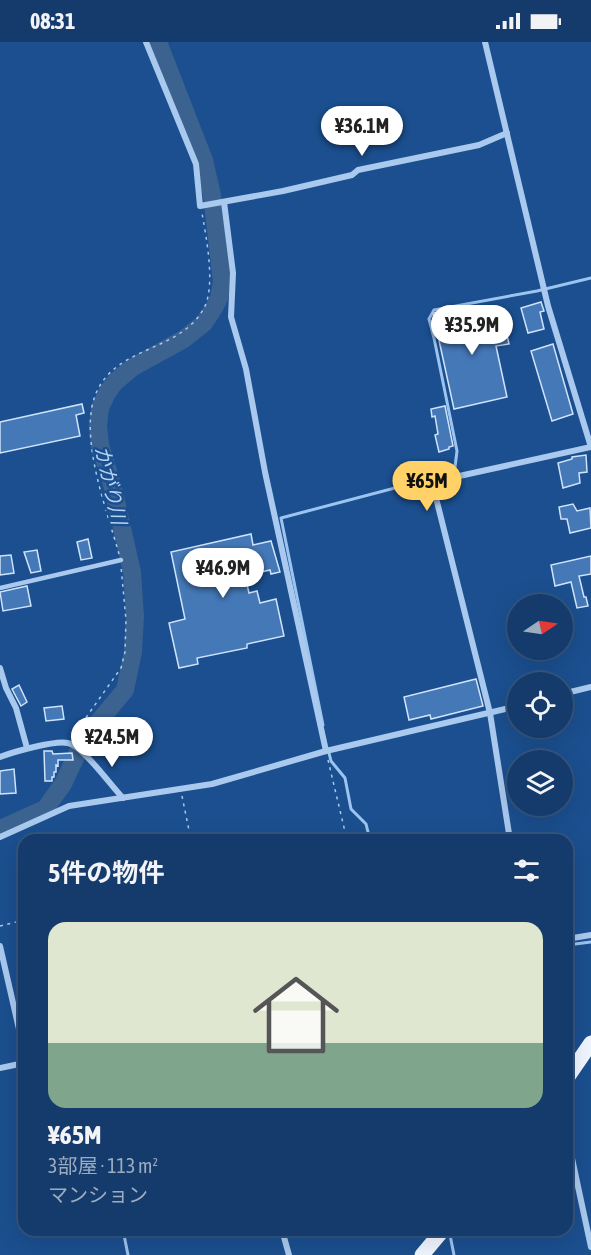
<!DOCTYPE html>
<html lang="ja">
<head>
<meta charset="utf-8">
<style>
	body { margin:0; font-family:"Asap Condensed","Noto Sans JP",sans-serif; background:#1d4271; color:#f1f3f6; height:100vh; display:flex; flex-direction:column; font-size:22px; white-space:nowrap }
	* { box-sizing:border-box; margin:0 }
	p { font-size:20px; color:#9dadc1 }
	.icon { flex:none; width:33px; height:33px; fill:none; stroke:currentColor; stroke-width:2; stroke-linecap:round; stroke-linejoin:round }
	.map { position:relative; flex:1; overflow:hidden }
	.drawer { position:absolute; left:18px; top:792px; width:555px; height:402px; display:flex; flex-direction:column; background:#143b6b; border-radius:18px; box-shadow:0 6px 24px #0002,0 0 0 2px #33557e }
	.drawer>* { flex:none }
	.needle { width:39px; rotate:77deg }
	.controls { position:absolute; left:507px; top:552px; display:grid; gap:12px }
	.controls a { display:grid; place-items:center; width:66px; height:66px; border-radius:50%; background:#143b6b; box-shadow:0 6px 24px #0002,0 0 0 2px #33557e; font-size:30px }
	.price { position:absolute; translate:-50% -51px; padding:0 14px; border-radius:21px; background:#fff; color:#222; font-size:20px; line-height:39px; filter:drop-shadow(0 2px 3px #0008) }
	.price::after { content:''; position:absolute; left:50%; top:36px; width:18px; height:14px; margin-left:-9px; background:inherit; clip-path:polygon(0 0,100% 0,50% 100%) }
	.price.selected { background:#ffd166; color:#111 }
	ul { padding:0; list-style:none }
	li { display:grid; align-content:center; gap:12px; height:318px; padding:0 30px }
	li+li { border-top:2px solid #33557e }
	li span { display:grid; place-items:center; height:186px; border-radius:18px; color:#555 }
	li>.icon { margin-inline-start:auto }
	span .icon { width:108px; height:108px; fill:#fffc; stroke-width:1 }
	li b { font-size:26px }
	h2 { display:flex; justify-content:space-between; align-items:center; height:72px; padding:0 30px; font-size:26px }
	.status { display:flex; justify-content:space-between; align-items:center; height:42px; padding:0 30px; background:#143b6b; direction:ltr }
	.status svg { height:16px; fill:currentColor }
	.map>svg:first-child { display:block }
</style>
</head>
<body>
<div class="status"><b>08:31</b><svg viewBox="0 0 49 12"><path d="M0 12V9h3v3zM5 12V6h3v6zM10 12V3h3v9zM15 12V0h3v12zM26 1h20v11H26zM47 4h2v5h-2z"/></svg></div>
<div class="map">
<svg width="591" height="1213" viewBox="0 0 591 1213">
	<rect width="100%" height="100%" fill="#1b4f8f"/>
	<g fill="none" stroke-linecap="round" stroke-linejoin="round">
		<!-- stream -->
		<g stroke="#9cc4f0" stroke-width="3">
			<polyline points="323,683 281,476 448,432 455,425 457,409 434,296 429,277 434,268 537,249 591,236"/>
			<polyline points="328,707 331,719 345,736 351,767 366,782 370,798"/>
			<polyline points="567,903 591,900"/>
			<polyline points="123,1188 128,1213"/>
			<polyline points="449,1188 454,1213"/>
		</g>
		<!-- river -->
		<polyline stroke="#3c6290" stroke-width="18" points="0,787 45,767 63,742 84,697 125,648 133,610 135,574 132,530 113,446 100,403 98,384 100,366 107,351 115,340 133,325 184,297 204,281 214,266 219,256 222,240 212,153 204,118 158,0"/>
	</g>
	<!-- building -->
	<g fill="#4478b7" stroke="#cfe3fa" stroke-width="1.5">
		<polygon points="541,260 544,269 540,270 544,287 528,291 521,266"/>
		<polygon points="452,267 454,277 491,267 494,281 504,279 509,302 496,304 507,355 454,367 433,271"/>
		<polygon points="553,302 573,372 552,379 531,309"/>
		<polygon points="82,362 84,371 76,373 80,394 0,411 0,380"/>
		<polygon points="445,364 453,404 449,405 449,407 439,410 435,393 438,392 435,374 432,375 431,367"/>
		<polygon points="586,413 587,430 579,431 580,441 563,446 558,421 572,417 572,415"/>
		<polygon points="573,462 577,469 590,466 591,486 570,491 567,477 561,477 559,465"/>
		<polygon points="251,492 253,503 271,499 280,530 271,532 270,528 245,534 249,551 257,549 260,561 276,557 284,594 247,602 247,606 197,616 198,622 179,626 169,581 185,577 171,510"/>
		<polygon points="88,497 92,516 81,518 77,500"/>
		<polygon points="37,508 41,529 31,531 24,510"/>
		<polygon points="11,513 14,531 0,533 0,514"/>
		<polygon points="591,514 591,532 579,534 584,555 586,555 588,564 577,566 571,540 555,544 551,523"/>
		<polygon points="27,544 31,564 3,569 0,550"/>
		<polygon points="476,637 483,664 431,677 430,673 409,678 404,655"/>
		<polygon points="19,643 27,660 21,664 12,647"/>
		<polygon points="62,664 64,677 46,679 44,666"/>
		<polygon points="44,709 52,709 53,712 72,711 73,718 58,718 58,724 56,723 56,730 54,730 54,735 52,735 52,739 45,739"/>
		<polygon points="14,727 16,751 0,752 0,729"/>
	</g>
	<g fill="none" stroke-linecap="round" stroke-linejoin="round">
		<!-- path -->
		<g stroke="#a9c9ee" stroke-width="1.5" stroke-dasharray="3 4.5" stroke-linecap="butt">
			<path d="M119,512C107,469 82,404 93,360C109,302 179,313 204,266C216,244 206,194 202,171"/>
			<polyline points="73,694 121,626 125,610 126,578 121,525"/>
			<polyline points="328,718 347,798"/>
			<polyline points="182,754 191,798"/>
			<polyline points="0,884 24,878"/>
		</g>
		<!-- service -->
		<polyline stroke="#a9c9ee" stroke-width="4.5" points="0,546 121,518"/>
		<!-- minor -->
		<g stroke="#a9c9ee" stroke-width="6">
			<polyline points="146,0 196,122 200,164 283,149 352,133 358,128 479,103 507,91"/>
			<polyline points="485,0 548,264 591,405"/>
			<polyline points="224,160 233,231 231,275 246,327 265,430 326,709"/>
			<polyline points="0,626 6,646 16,666 27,706"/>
			<polyline points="562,652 591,645"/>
			<path d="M0,715C13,710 55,698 68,701C83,704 111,744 123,756"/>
			<polyline points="0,795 69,764 212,742 326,709 518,664"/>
			<polyline points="510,798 490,671 432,440 591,405"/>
			<polyline points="567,897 591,893"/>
			<polyline points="0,904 24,1009"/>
			<polyline points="0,1026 24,1021"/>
			<polyline points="567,1093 591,1205"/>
			<polyline points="282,1188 289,1213"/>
		</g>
		<!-- primary -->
		<g stroke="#f0f6ff" stroke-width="15">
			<polyline points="567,1036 591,1001"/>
			<polyline points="422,1213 443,1188"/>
		</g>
	</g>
	<g text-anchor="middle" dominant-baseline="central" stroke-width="5" stroke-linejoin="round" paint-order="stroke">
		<!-- water labels -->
		<g font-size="20" font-style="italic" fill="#b5d3f5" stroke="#1b4f8f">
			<text transform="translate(111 443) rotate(77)">かがり川</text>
		</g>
	</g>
</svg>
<div class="controls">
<a><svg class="needle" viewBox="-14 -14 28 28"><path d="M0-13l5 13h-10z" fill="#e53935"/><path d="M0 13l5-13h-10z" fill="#9dadc1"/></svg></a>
<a><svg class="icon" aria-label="locate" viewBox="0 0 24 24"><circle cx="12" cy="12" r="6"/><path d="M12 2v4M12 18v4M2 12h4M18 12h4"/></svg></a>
<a><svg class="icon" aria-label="layers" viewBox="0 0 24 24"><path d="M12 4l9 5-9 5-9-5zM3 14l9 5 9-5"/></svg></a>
</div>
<b class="price" style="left:362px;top:115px">¥36.1M</b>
<b class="price" style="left:472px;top:314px">¥35.9M</b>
<b class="price selected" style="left:427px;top:470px">¥65M</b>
<b class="price" style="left:223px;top:557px">¥46.9M</b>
<b class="price" style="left:112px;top:726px">¥24.5M</b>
<section class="drawer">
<h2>5件の物件<svg class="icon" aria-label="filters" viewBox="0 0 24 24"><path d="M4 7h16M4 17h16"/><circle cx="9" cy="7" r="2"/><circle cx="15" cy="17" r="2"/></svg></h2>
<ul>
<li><span style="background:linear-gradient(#dfe7d0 65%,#7fa58c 0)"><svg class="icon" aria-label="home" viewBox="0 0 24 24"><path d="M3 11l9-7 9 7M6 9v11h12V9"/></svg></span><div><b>¥65M</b><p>3部屋 · 113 m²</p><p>マンション</p></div></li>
</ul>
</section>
</div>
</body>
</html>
